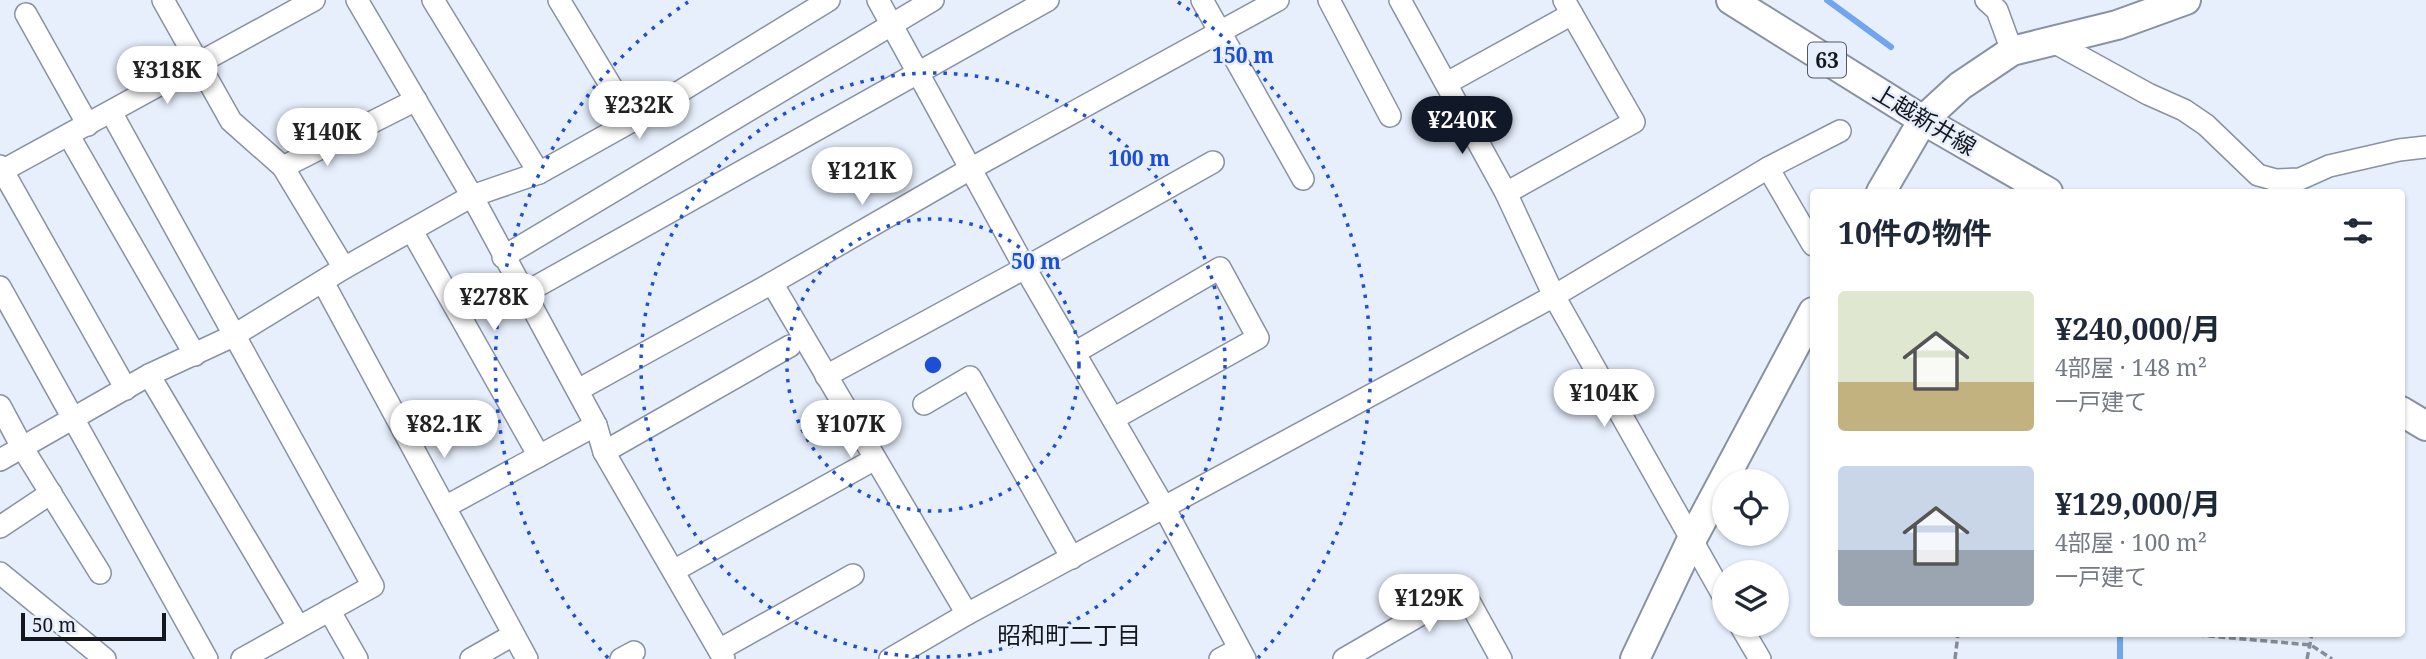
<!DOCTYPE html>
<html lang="ja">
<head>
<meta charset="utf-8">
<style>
	body { margin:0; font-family:"Noto Serif","Noto Sans JP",serif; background:#f2f2f3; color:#1f2937; height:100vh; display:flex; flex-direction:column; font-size:26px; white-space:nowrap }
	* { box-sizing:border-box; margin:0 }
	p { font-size:23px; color:#747a83 }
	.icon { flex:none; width:38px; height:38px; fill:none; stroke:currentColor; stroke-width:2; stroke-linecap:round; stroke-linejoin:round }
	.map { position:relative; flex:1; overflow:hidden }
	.panel { position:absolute; left:1810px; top:189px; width:595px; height:448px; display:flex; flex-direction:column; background:#fff; border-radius:7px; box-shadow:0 2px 5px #0004 }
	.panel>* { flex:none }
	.buttons { position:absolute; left:1712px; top:469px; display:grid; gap:14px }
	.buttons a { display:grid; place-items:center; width:77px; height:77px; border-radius:50%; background:#fff; box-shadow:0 2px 5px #0004; font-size:35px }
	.scale { position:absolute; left:21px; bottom:18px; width:145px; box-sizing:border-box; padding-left:7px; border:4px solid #14171d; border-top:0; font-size:19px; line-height:24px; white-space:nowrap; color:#14171d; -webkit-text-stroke:5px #e7effc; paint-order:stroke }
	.price { position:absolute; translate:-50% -60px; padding:0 16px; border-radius:24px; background:#fff; color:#222; font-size:23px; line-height:46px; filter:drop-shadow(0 2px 4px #0008) }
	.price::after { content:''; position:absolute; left:50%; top:42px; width:21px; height:16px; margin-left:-10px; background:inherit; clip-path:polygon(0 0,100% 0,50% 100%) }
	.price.active { background:#111827; color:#fff }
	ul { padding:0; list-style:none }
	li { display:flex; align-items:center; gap:21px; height:175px; padding:0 28px }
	li span { display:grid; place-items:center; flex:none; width:196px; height:140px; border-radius:7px; color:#555 }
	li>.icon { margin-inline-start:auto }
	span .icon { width:84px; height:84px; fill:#fffc; stroke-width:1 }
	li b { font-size:30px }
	h2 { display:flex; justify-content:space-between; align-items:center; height:84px; padding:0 28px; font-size:30px }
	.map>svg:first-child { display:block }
</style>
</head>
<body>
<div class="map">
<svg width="2426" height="659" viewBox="0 0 2426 659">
	<rect width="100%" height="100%" fill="#e7effc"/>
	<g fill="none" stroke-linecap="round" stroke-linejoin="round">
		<!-- stream -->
		<g stroke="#71a5f0" stroke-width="6">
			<polyline points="1827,0 1891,47"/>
			<polyline points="2120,659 2120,634"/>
		</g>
		<defs>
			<g id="minor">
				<polyline points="163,0 231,121 283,167"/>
				<polyline points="357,0 472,196 596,425 604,452 724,659"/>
				<polyline points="433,0 539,173"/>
				<polyline points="878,0 1025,268 1164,507 1245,659"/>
				<polyline points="1202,0 1303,179"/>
				<polyline points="1329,0 1390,116"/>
				<polyline points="1400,0 1506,193 1554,296 1724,597"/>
				<polyline points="1986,0 1997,10 2012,51"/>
				<polyline points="26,14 88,125"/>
				<polyline points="2050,40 2148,94 2184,110 2206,125 2258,175 2276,180 2300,179 2329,166 2399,150 2426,147"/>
				<polyline points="1447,83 1572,14"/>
				<polyline points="111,112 373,586 242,659"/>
				<polyline points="632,121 829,0"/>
				<polyline points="69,136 195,355"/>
				<polyline points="0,166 126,389"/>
				<polyline points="1768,168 1813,245"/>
				<polyline points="0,172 314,0"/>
				<polyline points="1506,193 1634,122 1564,0"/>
				<polyline points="412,231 539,456"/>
				<polyline points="503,257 933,0"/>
				<polyline points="344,268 283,167 416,100"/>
				<polyline points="323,282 527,659"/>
				<polyline points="772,283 967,614"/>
				<polyline points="0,287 207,659"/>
				<polyline points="523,294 1048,0"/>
				<polyline points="1076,352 1220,268 1258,338 1113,419"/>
				<polyline points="149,375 298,626"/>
				<polyline points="826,376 1025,268 1213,162"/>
				<polyline points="578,390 772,283 972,168 1278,0"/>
				<polyline points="924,404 970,377 1072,558"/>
				<polyline points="0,406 22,447 100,573"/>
				<polyline points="604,452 790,346"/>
				<polyline points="0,460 149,375 233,336 344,268 472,196 539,173 632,121 559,0"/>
				<polyline points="445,507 596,425"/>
				<polyline points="0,527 51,493"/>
				<polyline points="675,570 875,459"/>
				<polyline points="0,573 105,659"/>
				<polyline points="329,610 357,659"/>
				<polyline points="1740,625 1760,659"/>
				<polyline points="719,650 853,575"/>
				<polyline points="471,659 513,635"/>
				<polyline points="621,659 634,652"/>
				<polyline points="890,659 967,614 1554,296 1768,168 1840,131"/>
				<polyline points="1220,659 1239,649"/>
				<polyline points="1344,659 1463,590 1501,659"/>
			</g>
			<g id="major">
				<polyline points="1731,0 1923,120 2048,192"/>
				<polyline points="1881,192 1923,120 1960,86 2012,51 2117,25 2186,0"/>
				<polyline points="2401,411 2426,426"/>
				<polyline points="1635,659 1691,541 1813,312"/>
			</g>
		</defs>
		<!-- minor casing -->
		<use href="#minor" stroke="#8992a1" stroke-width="24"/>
		<!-- major casing -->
		<use href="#major" stroke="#8992a1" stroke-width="32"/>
		<!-- path -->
		<g stroke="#878d96" stroke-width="3.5" stroke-dasharray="7 3.5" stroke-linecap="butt">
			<polyline points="2187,634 2311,645 2332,659"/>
			<polyline points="1955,659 1958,634"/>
			<polyline points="2307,659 2312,634"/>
		</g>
		<!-- minor -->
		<use href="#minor" stroke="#fff" stroke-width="21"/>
		<!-- major -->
		<use href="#major" stroke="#fff" stroke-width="28"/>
	</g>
	<!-- distance rings -->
	<g fill="none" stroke="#1d4ed8" stroke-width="3.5" stroke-dasharray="3.5 7">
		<circle cx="933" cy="365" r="146"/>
		<circle cx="933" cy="365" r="292"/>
		<path d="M608 658A438 438 0 0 1 688 2M1178 2A438 438 0 0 1 1258 658"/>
	</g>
	<g text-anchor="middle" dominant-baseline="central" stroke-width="5" stroke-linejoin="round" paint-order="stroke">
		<!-- shield labels -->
		<rect fill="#e7effc" stroke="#535860" stroke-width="2" x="1808" y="42.5" width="38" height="35" rx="5"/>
		<g font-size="21" font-weight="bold" fill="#14171d">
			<text x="1827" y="60">63</text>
		</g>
		<!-- street labels -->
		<g font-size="23" fill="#14171d" stroke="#e7effc">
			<text transform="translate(1925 119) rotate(31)">上越新井線</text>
		</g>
		<!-- neighbourhood labels -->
		<g font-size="24" fill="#14171d" stroke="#e7effc">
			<text x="1069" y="634">昭和町二丁目</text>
		</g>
	</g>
	<circle cx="933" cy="365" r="10" fill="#1d4ed8" stroke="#e7effc" stroke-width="3.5"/>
	<g font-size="21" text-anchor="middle" font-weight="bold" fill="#1d4ed8" stroke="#e7effc" stroke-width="5" stroke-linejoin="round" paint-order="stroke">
		<text x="1243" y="63">150 m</text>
		<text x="1139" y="166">100 m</text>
		<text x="1036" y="269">50 m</text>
	</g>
</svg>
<div class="buttons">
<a><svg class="icon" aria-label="locate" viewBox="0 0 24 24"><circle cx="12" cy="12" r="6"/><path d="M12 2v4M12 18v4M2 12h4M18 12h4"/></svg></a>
<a><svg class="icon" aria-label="layers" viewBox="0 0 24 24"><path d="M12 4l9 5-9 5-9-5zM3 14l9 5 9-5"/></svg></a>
</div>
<div class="scale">50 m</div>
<b class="price" style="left:167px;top:106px">¥318K</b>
<b class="price" style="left:639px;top:141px">¥232K</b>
<b class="price active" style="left:1462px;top:156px">¥240K</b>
<b class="price" style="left:327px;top:168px">¥140K</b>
<b class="price" style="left:862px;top:207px">¥121K</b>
<b class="price" style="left:494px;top:333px">¥278K</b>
<b class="price" style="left:1604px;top:429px">¥104K</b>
<b class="price" style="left:444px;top:460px">¥82.1K</b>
<b class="price" style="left:851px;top:460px">¥107K</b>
<b class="price" style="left:1429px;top:634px">¥129K</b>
<section class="panel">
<h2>10件の物件<svg class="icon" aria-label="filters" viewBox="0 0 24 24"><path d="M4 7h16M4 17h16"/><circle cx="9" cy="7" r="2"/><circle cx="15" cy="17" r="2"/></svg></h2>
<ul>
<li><span style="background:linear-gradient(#dfe7d0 65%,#c2b280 0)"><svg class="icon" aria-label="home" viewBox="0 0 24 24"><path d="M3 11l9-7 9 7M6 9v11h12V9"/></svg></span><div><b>¥240,000/月</b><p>4部屋 · 148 m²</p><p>一戸建て</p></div></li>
<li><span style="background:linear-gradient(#c9d6e8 60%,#9aa5b1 0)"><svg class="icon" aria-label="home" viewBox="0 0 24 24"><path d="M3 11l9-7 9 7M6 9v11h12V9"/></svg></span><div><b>¥129,000/月</b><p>4部屋 · 100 m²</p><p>一戸建て</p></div></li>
</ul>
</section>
</div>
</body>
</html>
